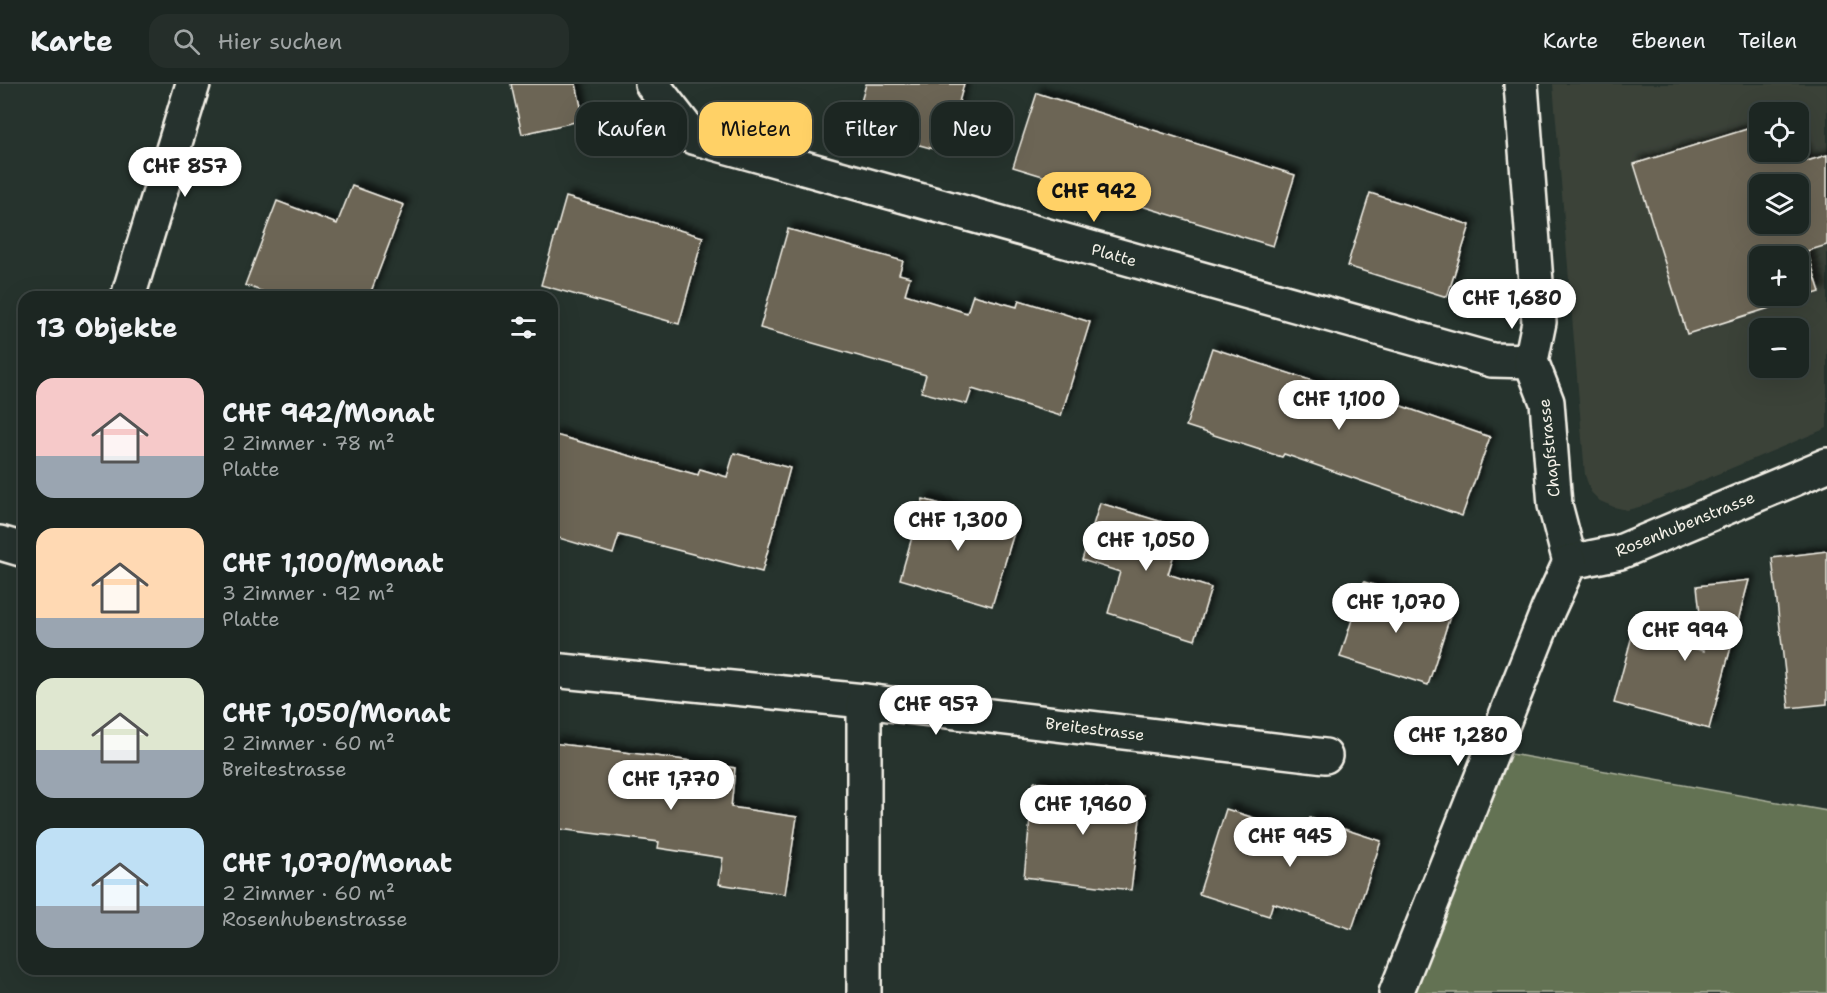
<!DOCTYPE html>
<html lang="de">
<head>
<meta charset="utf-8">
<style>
	body { margin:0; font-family:"Shantell Sans",sans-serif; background:#252e2a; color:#f1f3f6; height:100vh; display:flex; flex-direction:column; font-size:22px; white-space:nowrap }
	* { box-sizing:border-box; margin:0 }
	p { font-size:20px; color:#a0a5a5 }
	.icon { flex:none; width:33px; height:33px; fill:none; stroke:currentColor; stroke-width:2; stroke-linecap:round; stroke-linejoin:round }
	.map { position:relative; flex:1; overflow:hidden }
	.details { position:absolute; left:18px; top:207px; width:540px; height:684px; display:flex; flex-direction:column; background:#1c2622; border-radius:18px; box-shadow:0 6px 24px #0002,0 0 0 2px #3a4340 }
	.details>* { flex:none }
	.banner { position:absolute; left:576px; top:18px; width:570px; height:54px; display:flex; gap:12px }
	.fabs { position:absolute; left:1749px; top:18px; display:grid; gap:12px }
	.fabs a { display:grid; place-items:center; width:60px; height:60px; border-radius:12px; background:#1c2622; box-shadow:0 6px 24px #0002,0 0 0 2px #3a4340; font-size:30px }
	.price { position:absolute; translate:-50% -51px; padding:0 14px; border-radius:21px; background:#fff; color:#222; font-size:20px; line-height:39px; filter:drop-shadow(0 2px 3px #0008) }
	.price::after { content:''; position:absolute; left:50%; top:36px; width:18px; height:14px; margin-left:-9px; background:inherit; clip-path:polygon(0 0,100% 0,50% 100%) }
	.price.on { background:#ffd166; color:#111 }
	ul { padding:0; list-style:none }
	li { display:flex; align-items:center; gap:18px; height:150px; padding:0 18px }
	li span { display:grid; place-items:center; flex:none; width:168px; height:120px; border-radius:18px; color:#555 }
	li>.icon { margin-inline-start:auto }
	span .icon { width:72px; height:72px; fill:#fffc; stroke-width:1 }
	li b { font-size:26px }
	h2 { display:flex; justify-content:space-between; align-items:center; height:72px; padding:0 18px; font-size:26px }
	.chip { padding:0 21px; border-radius:18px; background:#1c2622; box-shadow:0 6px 24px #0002,0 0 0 2px #3a4340; font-size:21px; line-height:54px }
	.chip.on { background:#ffd166; color:#111 }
	header { display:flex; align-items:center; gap:36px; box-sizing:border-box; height:84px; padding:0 30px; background:#1c2622; border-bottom:2px solid #3a4340 }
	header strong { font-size:28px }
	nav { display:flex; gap:33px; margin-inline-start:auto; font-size:21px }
	.search { width:420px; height:54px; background:#252e2a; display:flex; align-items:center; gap:15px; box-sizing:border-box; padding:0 21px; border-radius:18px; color:#a0a5a5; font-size:22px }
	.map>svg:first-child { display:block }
</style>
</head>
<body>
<header>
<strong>Karte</strong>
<div class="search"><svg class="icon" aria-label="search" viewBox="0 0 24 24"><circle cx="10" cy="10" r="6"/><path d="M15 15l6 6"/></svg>Hier suchen</div>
<nav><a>Karte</a><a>Ebenen</a><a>Teilen</a></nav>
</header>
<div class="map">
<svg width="1827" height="909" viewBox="0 0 1827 909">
	<defs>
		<filter id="shadow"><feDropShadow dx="5.5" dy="-5.5" stdDeviation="3" flood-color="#0009"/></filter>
	</defs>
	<rect width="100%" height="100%" fill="#26332d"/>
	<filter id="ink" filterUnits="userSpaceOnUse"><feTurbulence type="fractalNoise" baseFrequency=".0167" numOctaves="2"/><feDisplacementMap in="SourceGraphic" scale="12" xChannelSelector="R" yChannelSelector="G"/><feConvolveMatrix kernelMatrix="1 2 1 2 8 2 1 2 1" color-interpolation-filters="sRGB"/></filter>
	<g filter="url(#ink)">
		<!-- built -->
		<path fill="#3b4239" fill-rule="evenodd" d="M1553,0H1827V344L1639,423L1627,426L1614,423L1600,417L1591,408L1585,391ZM1760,28H1798V68H1760ZM1760,100H1798V140H1760ZM1760,172H1798V212H1760ZM1760,244H1798V284H1760Z"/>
		<!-- green -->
		<polygon fill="#647253" stroke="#acb29e" stroke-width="1.5" points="1511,670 1827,727 1827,909 1414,909"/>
		<!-- building -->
		<g fill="#6c6554" stroke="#f4f1e8" stroke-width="1.5" fill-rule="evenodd" filter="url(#shadow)">
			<polygon points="511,0 576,0 584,36 522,50"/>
			<polygon points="866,0 964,0 945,68 854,43"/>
			<polygon points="1037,9 1295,91 1273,162 1013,83"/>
			<path d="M1760,41V68H1798V51L1807,77L1827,71V161L1807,167L1820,208L1687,250L1634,80ZM1760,100H1798V140H1760ZM1760,172H1798V212H1760Z"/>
			<polygon points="352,102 404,121 369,213 277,213 245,201 277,117 337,140"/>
			<polygon points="1370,109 1470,141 1447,213 1347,182"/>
			<polygon points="566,113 703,153 679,240 541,201"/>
			<polygon points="788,145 903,177 899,190 910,193 905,210 967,229 973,211 1017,223 1019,216 1090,238 1061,332 972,305 967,320 921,308 926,291 760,244"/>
			<polygon points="1212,264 1365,314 1367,310 1490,353 1462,432 1284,370 1282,373 1186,342"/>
			<polygon points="552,350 698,391 700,385 727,393 734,369 790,384 762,488 619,451 613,470 552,452"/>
			<polygon points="923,415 1016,442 992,522 900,495"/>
			<polygon points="1100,419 1182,444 1168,490 1211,504 1195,556 1108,529 1120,488 1082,476"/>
			<polygon points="1827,467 1827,620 1789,624 1772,474"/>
			<polygon points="1749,496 1709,645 1614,619 1633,548 1704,567 1697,502"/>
			<polygon points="1364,498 1452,526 1428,601 1340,573"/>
			<polygon points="552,659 671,674 735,684 731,723 797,733 785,810 719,800 723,774 658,764 659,758 552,744"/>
			<polygon points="1034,698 1143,711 1131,806 1024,793"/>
			<polygon points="1226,725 1304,750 1310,734 1381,757 1352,845 1273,819 1269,832 1199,810"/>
		</g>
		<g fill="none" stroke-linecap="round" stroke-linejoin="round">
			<defs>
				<g id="street">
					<polyline points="652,0 693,53 1492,276 1531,277"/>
					<polyline points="1521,0 1539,238 1531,277 1547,318 1555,421 1570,478"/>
					<polyline points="128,213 193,0"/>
					<polyline points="0,459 24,466"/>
					<polyline points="1570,478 1620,468 1827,381"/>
					<polyline points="552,586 864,617 1325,672"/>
					<polyline points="864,909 864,617"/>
					<polyline points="1396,909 1548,526 1570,478"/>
				</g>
			</defs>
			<!-- street casing -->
			<use href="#street" stroke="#f4f1e8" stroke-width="38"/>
			<!-- street -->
			<use href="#street" stroke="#26332d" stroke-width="33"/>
		</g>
	</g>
	<g text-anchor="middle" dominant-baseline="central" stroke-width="6" stroke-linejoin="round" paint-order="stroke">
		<!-- street labels -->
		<g font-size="16" fill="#f4f1e8" stroke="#26332d">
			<text transform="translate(1114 171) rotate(16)">Platte</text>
			<text transform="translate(1549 364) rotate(-96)">Chapfstrasse</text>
			<text transform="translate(1685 440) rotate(-22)">Rosenhubenstrasse</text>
			<text transform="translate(1095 645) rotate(7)">Breitestrasse</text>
		</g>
	</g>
</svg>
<div class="fabs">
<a><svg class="icon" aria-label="locate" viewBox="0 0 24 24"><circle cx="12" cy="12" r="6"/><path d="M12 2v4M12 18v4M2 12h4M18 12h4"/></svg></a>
<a><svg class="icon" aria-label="layers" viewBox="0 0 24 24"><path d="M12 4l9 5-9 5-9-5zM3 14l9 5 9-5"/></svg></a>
<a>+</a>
<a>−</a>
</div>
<b class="price" style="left:185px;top:114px">CHF 857</b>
<b class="price on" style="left:1094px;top:139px">CHF 942</b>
<b class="price" style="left:1512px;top:246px">CHF 1,680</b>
<b class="price" style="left:1339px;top:347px">CHF 1,100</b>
<b class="price" style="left:958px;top:468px">CHF 1,300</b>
<b class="price" style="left:1146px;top:488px">CHF 1,050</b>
<b class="price" style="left:1396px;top:550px">CHF 1,070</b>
<b class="price" style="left:1685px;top:578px">CHF 994</b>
<b class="price" style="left:936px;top:652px">CHF 957</b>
<b class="price" style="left:1458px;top:683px">CHF 1,280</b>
<b class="price" style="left:671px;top:727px">CHF 1,770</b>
<b class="price" style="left:1083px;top:752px">CHF 1,960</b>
<b class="price" style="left:1290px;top:784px">CHF 945</b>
<div class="banner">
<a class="chip">Kaufen</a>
<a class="chip on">Mieten</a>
<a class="chip">Filter</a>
<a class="chip">Neu</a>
</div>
<section class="details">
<h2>13 Objekte<svg class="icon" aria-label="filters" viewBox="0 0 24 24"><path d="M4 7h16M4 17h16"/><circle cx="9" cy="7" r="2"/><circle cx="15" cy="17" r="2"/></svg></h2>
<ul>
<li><span style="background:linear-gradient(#f6c9c9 65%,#9aa5b1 0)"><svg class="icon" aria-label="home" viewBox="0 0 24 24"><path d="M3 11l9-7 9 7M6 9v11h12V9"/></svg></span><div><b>CHF 942/Monat</b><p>2 Zimmer · 78 m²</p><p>Platte</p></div></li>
<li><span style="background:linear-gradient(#ffd9b3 75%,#9aa5b1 0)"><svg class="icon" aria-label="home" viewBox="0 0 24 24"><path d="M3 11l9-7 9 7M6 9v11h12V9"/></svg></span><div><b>CHF 1,100/Monat</b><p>3 Zimmer · 92 m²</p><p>Platte</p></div></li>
<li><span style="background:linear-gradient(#dfe7d0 60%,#9aa5b1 0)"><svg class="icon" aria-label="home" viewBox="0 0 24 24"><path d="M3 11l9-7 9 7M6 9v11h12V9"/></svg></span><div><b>CHF 1,050/Monat</b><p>2 Zimmer · 60 m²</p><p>Breitestrasse</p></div></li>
<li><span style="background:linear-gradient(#bfe0f5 65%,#9aa5b1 0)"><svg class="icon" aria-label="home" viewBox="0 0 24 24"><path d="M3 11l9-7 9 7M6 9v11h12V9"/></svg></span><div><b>CHF 1,070/Monat</b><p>2 Zimmer · 60 m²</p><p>Rosenhubenstrasse</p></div></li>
</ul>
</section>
</div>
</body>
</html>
